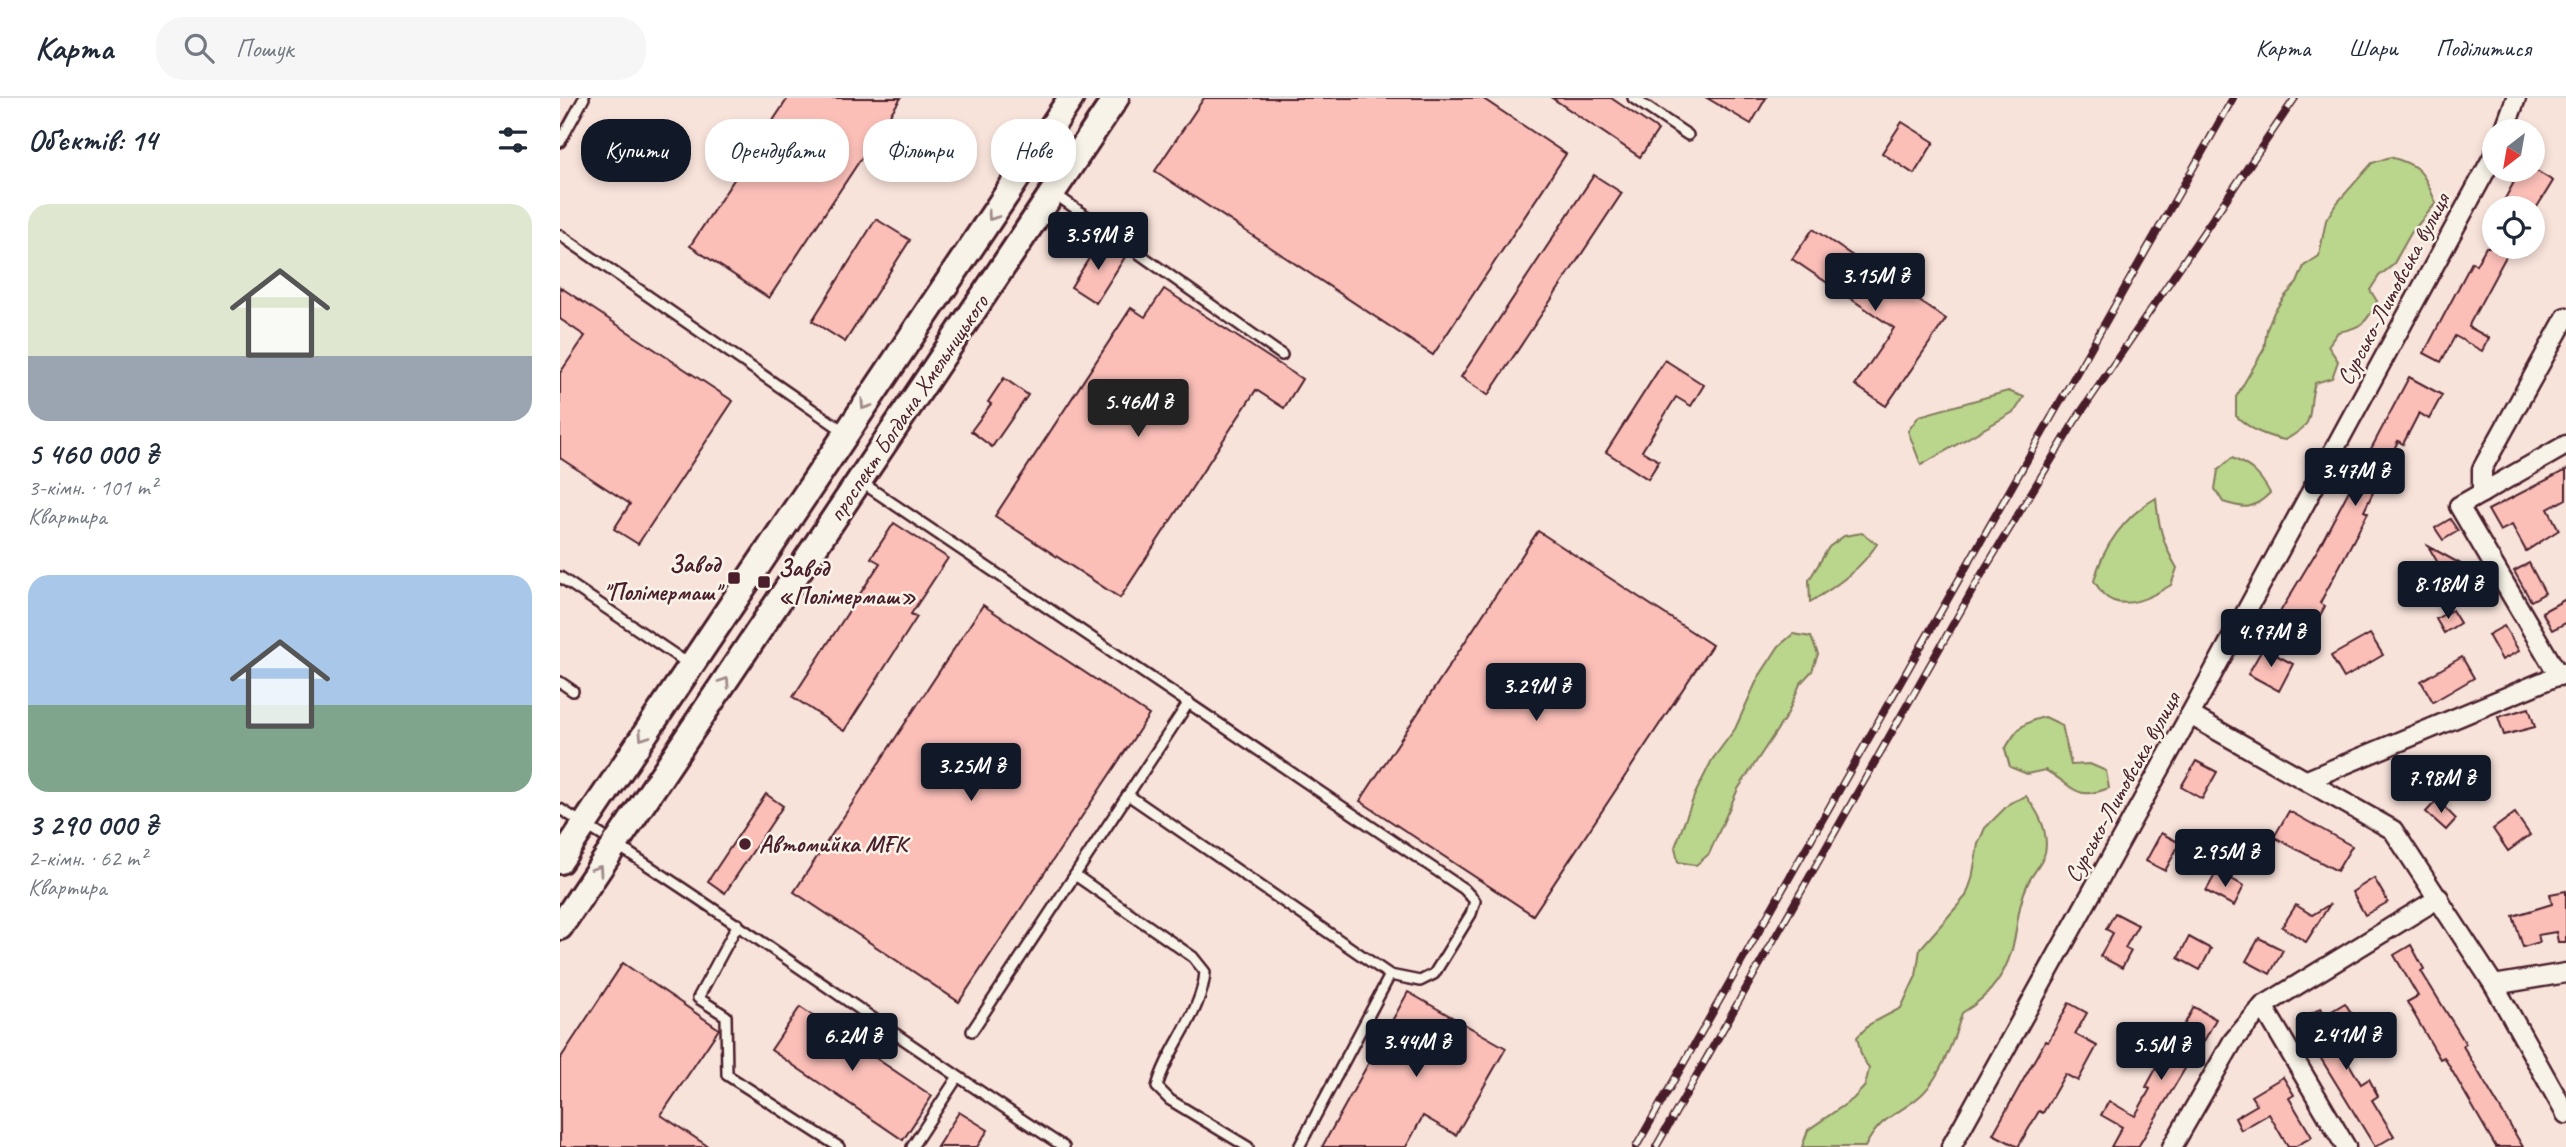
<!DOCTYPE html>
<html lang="uk">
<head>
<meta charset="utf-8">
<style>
	body { margin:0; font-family:Caveat,sans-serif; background:#f6f6f7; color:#1f2937; height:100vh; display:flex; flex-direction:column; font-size:26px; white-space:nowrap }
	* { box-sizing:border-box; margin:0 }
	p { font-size:23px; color:#747a83 }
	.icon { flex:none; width:38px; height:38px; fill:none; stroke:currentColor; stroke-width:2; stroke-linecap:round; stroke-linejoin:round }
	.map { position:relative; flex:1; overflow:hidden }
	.details { display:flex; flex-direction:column; background:#fff; width:560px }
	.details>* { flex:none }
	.top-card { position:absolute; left:21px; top:21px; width:665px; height:63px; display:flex; gap:14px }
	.needle { width:46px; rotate:211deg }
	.tools { position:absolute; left:1922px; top:21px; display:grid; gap:14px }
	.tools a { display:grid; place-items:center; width:63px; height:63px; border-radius:50%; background:#fff; box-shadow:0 4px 10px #0003; font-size:35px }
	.price { position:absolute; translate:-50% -60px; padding:0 16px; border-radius:7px; background:#111827; color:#fff; font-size:23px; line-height:46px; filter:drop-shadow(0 2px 4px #0008) }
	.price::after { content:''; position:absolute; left:50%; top:42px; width:21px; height:16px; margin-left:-10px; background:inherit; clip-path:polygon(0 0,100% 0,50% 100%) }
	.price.selected { background:#222; color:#fff }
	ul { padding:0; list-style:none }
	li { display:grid; align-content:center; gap:14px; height:371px; padding:0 28px }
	li span { display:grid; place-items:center; height:217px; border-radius:21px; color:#555 }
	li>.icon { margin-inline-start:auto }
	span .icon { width:126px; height:126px; fill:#fffc; stroke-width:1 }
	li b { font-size:30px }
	h2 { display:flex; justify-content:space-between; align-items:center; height:84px; padding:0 28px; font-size:30px }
	.pill { padding:0 24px; border-radius:28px; background:#fff; box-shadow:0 4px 10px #0003; font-size:24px; line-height:63px }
	.pill.selected { background:#111827; color:#fff }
	header { display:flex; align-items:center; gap:42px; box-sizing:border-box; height:98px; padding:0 35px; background:#fff; border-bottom:2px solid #e0e1e3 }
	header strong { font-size:33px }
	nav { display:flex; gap:38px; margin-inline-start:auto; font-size:24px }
	.search { width:490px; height:63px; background:#f6f6f7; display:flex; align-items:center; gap:18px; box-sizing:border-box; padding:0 24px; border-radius:28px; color:#747a83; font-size:26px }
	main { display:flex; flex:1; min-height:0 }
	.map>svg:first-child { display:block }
</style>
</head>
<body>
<header>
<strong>Карта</strong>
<div class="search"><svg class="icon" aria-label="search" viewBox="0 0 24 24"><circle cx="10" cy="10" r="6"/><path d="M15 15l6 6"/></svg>Пошук</div>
<nav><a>Карта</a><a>Шари</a><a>Поділитися</a></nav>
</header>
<main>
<section class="details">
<h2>Об’єктів: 14<svg class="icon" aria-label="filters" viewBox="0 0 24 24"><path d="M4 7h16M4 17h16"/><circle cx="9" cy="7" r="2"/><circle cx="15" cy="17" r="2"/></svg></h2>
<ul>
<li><span style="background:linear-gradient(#dfe7d0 70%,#9aa5b1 0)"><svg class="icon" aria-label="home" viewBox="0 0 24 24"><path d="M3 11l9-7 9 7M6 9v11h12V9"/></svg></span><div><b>5 460 000 ₴</b><p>3-кімн. · 101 m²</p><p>Квартира</p></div></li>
<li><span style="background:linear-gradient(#a9c7e8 60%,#7fa58c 0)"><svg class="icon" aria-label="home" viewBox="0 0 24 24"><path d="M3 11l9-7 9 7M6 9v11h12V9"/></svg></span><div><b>3 290 000 ₴</b><p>2-кімн. · 62 m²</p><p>Квартира</p></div></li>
</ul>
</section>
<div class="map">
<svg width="2006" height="1049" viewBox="0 0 2006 1049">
	<rect width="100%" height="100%" fill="#f8e3da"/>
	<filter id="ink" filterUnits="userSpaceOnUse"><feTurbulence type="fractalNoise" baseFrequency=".0143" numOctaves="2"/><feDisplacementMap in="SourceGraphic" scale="14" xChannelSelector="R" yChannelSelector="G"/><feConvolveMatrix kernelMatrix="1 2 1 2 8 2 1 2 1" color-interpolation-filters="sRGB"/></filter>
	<g filter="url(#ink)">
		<!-- green -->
		<g fill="#bad58c" stroke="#827a5c" stroke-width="2">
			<path d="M1830,59C1863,68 1863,75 1876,105L1851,135L1833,167L1819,178L1810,192L1817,203C1807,225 1801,230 1778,234L1768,248L1778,263L1772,280L1755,285C1745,317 1760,323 1725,342C1705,338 1691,332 1676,318V299L1704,251L1707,231L1714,214L1725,198L1737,185L1744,168L1759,158L1766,122L1776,106L1812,65Z"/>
			<polygon points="1448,293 1464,299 1455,313 1361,367 1348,333 1359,318"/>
			<path d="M1672,360C1691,368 1700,376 1710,395C1693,412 1685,411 1663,404L1655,391L1658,372Z"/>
			<path d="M1596,400C1598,426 1603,447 1617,470L1611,487C1593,498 1563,515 1544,497C1540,493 1537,487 1534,483C1543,448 1565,418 1596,400Z"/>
			<path d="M1302,435L1317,446C1301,471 1276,489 1250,504L1249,482L1269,449L1284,438Z"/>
			<polygon points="1233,536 1251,539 1258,556 1252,573 1240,586 1227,617 1178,691 1149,756 1136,767 1118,764 1115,749 1135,696 1152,662 1175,631 1198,580 1219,548"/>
			<path d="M1485,619L1502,627L1511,667L1530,666L1546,673L1549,690C1513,704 1514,687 1485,672L1467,676L1450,669L1445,651C1457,631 1462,624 1485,619Z"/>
			<path d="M1466,698C1477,713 1486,727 1486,747C1486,763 1474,772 1468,785C1460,802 1458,820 1455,838C1449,873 1432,897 1402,915C1395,939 1380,981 1360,998C1337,1018 1321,1017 1305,1049H1242L1248,1032L1293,1001L1305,988L1309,971L1301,956L1297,939L1310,926L1341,910L1356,878L1360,851L1406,798L1412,781L1418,746L1425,730L1450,705Z"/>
		</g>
		<!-- building -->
		<g fill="#fbbfb8" stroke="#4a1f2b" stroke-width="2">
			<polygon points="228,0 341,0 209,200 130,148"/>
			<polygon points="644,0 922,0 1006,56 873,257 595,73"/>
			<polygon points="992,0 1051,0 1098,32 1080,59"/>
			<polygon points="1147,0 1206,0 1191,26"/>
			<polygon points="1342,24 1374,44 1354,76 1322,55"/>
			<polygon points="1957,72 1975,72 1993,83 1972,117 1972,110 1940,110 1954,84 1951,82"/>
			<polygon points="1034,77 1062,95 928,297 901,279"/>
			<polygon points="316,121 350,142 285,244 252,223"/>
			<polygon points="1253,131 1386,221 1326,308 1295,287 1334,230 1232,161"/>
			<polygon points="540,143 565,159 536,205 511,189"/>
			<polygon points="1926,149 1951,149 1910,225 1909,229 1929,240 1922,253 1895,238 1881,264 1864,255 1912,164 1916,167"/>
			<polygon points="0,189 173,303 78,446 54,431 70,406 0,360 0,275 25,238 0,221"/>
			<polygon points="604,191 742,281 724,310 696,292 560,500 435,418 571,210 585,219"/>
			<polygon points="1105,262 1144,287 1131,308 1116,299 1082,353 1099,363 1088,381 1046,354"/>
			<polygon points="1849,279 1882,297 1869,321 1859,315 1843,346 1838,343 1804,413 1808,415 1760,505 1765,508 1750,536 1717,519 1758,451"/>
			<polygon points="444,280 468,297 432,349 411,333 431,306 428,304"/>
			<polygon points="2006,372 2006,401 1988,411 1999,432 1966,453 1952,427 1940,433 1928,412"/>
			<polygon points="1890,421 1898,433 1883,442 1875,430"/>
			<polygon points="334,425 388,460 351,516 357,519 284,633 233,599 320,465 311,460"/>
			<polygon points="978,433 1152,547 973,817 800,703"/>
			<polygon points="1868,448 1908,470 1915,482 1895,494"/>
			<polygon points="1969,465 1985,495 1971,503 1954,473"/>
			<polygon points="2006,501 2006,525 1992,532 1982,514"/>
			<polygon points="423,507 589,617 399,904 234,794"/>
			<polygon points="1892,512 1900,525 1884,535 1876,521"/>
			<polygon points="1944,528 1959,553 1942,562 1928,537"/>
			<polygon points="1810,536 1823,557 1784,580 1771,558"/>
			<polygon points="1703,550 1733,566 1719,593 1688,576"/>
			<polygon points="1902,559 1914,580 1873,604 1861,583"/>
			<polygon points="1969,610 1975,629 1944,637 1938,619"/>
			<polygon points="1636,663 1657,674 1642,701 1621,689"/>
			<polygon points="206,696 223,708 165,795 148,783"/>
			<polygon points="1877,702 1896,721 1886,732 1866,714"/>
			<polygon points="1729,713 1792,748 1777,773 1714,739"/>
			<polygon points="1955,715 1970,737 1948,753 1933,731"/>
			<polygon points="1601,735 1620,745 1605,773 1586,763"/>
			<polygon points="1657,773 1684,788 1674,808 1646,793"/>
			<polygon points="1814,780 1828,804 1805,817 1792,794"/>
			<polygon points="2006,793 2006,844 1998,844 1996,834 1978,837 1980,844 1963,849 1953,818 1992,806 1990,796"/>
			<polygon points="1770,806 1746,844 1722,829 1736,807 1752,817"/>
			<polygon points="1555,815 1578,827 1565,850 1571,853 1562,870 1540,858 1553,835 1546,831"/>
			<polygon points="1629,839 1651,851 1640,872 1618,860"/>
			<polygon points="1699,840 1723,852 1710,876 1686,863"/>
			<polygon points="1851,847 1864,871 1861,873 1906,946 1903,948 1963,1049 1936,1049 1884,959 1880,961 1847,904 1858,898 1834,857"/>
			<polygon points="63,865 159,931 101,1017 149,1049 0,1049 0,961"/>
			<polygon points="848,894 946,950 896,1037 863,1018 846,1049 762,1049"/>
			<polygon points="1509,905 1527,915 1515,936 1537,948 1518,983 1505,976 1483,1015 1479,1013 1458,1049 1433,1036 1485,943 1488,944"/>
			<polygon points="1785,905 1793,918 1769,932 1801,986 1809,981 1818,998 1812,1002 1834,1038 1815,1049 1738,923 1761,910 1765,917"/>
			<polygon points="240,909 372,998 343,1042 211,952"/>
			<polygon points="1634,909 1656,921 1643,945 1641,944 1578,1049 1551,1049 1562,1029 1541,1017 1549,1003 1575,1018 1590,991 1586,989 1606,952 1609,954"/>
			<polygon points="1723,979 1734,997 1729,1000 1752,1039 1734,1049 1728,1049 1709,1016 1681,1032 1675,1020 1697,1007 1691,998"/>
			<polygon points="399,1014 428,1032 417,1049 377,1049"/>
		</g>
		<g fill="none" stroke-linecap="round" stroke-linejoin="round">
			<defs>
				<g id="service">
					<polyline points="1073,0 1128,37"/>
					<polyline points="0,44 24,0"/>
					<polyline points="495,96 722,257"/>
					<polyline points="0,137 285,334"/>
					<polyline points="301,384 904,791 915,803 911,816 874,876 860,883 830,877 739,1049"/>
					<polyline points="0,479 130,567"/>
					<polyline points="0,584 13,593"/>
					<polyline points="568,697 830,877"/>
					<path d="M0,711C172,818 334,939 504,1049"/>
					<path d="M515,777L633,859L645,874C642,915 608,949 597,989L610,1002L688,1049"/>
					<polyline points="178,826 138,900 166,918 167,977 279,1049"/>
					<polyline points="412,933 629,604"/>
					<polyline points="352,1049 397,980"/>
				</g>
				<g id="minor">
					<polyline points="1944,33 1956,0"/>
					<polyline points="1922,395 1922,371 2006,219"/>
					<polyline points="1999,578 1899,408 2006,347"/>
					<polyline points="1630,617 1833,732 1934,887 2006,1016"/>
					<polyline points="1747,682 2006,574"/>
					<polyline points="1934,887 2006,875"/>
					<polyline points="1703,908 1786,1049"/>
					<polyline points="1391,1049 1630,617 1934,57"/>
					<polyline points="1612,1049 1673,943 1703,908 1879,800"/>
				</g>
				<g id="secondary">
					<polyline points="0,763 511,0"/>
					<polyline points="0,829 556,0"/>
				</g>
			</defs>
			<!-- service casing -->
			<use href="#service" stroke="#4a1f2b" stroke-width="14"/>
			<!-- minor casing -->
			<use href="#minor" stroke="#4a1f2b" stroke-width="23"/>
			<!-- secondary casing -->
			<use href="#secondary" stroke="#4a1f2b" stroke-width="30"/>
			<!-- service -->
			<use href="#service" stroke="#f7f3e8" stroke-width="9"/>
			<!-- minor -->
			<use href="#minor" stroke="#f7f3e8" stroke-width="18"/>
			<!-- secondary -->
			<use href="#secondary" stroke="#f7f3e8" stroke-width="24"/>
			<!-- tram -->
			<polyline stroke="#4a1f2b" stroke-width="2" points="0,805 539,0"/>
			<defs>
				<g id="rail">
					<polyline points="1076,1049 1673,0"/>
					<polyline points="1096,1049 1420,479 1515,323 1735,0"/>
				</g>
			</defs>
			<!-- rail casing -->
			<use href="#rail" stroke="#4a1f2b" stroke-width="8"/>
			<!-- rail -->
			<use href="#rail" stroke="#f7f3e8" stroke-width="5" stroke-dasharray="16" stroke-linecap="butt"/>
		</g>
		<!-- one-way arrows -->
		<defs><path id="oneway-chevron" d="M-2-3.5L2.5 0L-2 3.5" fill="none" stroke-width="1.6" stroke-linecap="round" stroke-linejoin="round" transform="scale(1.75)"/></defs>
		<g stroke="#a0898a">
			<use href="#oneway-chevron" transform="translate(432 118) rotate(124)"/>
			<use href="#oneway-chevron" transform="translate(305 307) rotate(124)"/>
			<use href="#oneway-chevron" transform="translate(165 584) rotate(-56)"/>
			<use href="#oneway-chevron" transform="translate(83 638) rotate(124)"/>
			<use href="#oneway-chevron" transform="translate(38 772) rotate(-56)"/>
		</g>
	</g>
	<!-- markers -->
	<g fill="#4a1f2b" stroke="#f7f3e8" stroke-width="2.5">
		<rect x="167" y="473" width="14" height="14" rx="3.5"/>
		<rect x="197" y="477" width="14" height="14" rx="3.5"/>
		<circle cx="185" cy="746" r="7"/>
	</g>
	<g text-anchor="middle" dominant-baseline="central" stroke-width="5" stroke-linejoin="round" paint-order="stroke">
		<!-- street labels -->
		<g font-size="24" fill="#4a1f2b" stroke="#f7f3e8">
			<text transform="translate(1833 191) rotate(-62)">Сурсько-Литовська вулиця</text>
			<text transform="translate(348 310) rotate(-56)">проспект Богдана Хмельницького</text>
			<text transform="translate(1562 689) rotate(-61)">Сурсько-Литовська вулиця</text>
		</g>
		<!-- poi labels -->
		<g font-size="24" font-weight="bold" fill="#4a1f2b" stroke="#f7f3e8" text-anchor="start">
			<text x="160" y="466" text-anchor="end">Завод<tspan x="160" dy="28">"Полімермаш"</tspan></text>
			<text x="218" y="470">Завод<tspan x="218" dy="28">«Полімермаш»</tspan></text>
			<text x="199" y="746">Автомийка MFK</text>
		</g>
	</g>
</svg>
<div class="tools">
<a><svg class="needle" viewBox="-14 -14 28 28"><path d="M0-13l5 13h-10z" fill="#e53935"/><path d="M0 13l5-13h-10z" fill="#747a83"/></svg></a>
<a><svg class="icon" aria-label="locate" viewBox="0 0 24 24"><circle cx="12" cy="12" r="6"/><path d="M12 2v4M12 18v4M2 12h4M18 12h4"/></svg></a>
</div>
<b class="price" style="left:538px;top:174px">3.59M ₴</b>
<b class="price" style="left:1315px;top:215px">3.15M ₴</b>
<b class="price selected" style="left:578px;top:341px">5.46M ₴</b>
<b class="price" style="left:1795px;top:410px">3.47M ₴</b>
<b class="price" style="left:1888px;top:523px">8.18M ₴</b>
<b class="price" style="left:1711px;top:571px">4.97M ₴</b>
<b class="price" style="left:976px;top:625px">3.29M ₴</b>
<b class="price" style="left:411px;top:705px">3.25M ₴</b>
<b class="price" style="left:1881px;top:717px">7.98M ₴</b>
<b class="price" style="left:1665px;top:791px">2.95M ₴</b>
<b class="price" style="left:1786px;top:974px">2.41M ₴</b>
<b class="price" style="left:292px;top:975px">6.2M ₴</b>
<b class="price" style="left:856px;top:981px">3.44M ₴</b>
<b class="price" style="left:1601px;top:984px">5.5M ₴</b>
<div class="top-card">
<a class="pill selected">Купити</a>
<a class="pill">Орендувати</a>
<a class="pill">Фільтри</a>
<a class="pill">Нове</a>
</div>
</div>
</main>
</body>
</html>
